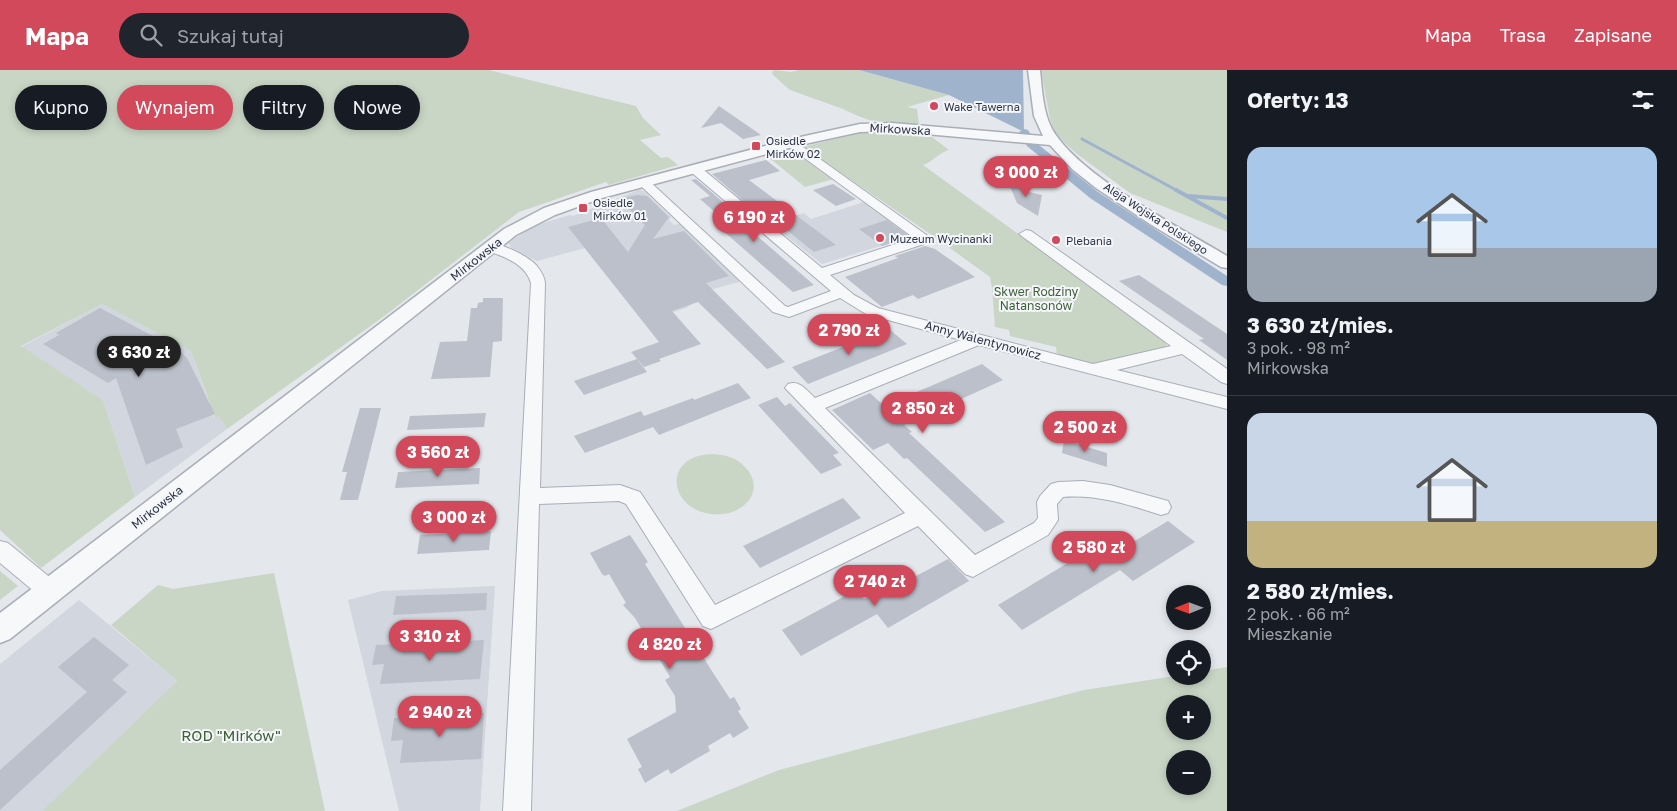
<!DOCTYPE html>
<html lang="pl">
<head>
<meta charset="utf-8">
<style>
	body { margin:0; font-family:"Golos Text",sans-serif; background:#20242c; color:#f1f3f6; height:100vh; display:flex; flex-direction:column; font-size:19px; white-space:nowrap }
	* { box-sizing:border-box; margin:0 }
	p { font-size:16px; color:#9ea1a6 }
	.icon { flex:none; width:28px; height:28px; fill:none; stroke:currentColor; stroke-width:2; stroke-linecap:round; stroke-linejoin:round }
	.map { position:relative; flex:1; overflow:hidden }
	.side { display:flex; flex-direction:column; background:#171b24; width:450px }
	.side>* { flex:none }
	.guide { position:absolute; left:15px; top:15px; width:475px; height:45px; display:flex; gap:10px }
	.needle { width:32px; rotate:269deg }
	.controls { position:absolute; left:1166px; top:515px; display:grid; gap:10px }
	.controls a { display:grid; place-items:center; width:45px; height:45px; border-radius:50%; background:#171b24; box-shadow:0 2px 8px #0003; font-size:25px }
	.price { position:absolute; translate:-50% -42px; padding:0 11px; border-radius:18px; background:#d1495b; color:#fff; font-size:16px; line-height:32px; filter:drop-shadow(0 1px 2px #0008) }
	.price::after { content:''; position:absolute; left:50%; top:30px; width:15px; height:11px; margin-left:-8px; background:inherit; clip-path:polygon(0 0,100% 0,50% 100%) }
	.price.current { background:#222; color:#fff }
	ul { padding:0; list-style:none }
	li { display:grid; align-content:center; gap:10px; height:265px; padding:0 20px }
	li+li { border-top:1px solid #363941 }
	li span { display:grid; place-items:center; height:155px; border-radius:15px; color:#555 }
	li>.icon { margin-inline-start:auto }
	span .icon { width:90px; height:90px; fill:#fffc; stroke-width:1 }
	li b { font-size:21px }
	h2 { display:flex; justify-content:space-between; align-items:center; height:60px; padding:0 20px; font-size:21px }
	.pill { padding:0 18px; border-radius:22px; background:#171b24; box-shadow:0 2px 8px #0003; font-size:18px; line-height:45px }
	.pill.current { background:#d1495b; color:#fff }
	header { display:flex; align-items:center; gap:30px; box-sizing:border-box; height:70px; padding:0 25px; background:#d1495b; color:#fff }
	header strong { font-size:24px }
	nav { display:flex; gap:28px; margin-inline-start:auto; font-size:18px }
	.search { width:350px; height:45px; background:#20242c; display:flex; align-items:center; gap:12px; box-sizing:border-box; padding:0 18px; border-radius:28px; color:#9ea1a6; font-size:19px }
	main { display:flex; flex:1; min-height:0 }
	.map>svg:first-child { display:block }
</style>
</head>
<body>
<header>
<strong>Mapa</strong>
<div class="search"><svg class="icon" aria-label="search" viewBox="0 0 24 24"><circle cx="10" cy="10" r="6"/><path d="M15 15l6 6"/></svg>Szukaj tutaj</div>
<nav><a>Mapa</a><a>Trasa</a><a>Zapisane</a></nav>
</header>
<main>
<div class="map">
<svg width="1227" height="741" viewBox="0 0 1227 741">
	<rect width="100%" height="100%" fill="#e4e7ec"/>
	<!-- built -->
	<g fill="#d2d6de">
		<polygon points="639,120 644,121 671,147 669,150 674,155 682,153 742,211 699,223 695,231 686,238 644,252 585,178 537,191 511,178 509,173 535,154 537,155 570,145 573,146"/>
		<polygon points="867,131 913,166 822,194 770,153 804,143 811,149"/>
		<polygon points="102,234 191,281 214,348 219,346 227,359 135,427 103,330 21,277"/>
		<polygon points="495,516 480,741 399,741 348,530 382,521"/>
		<polygon points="79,530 177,611 42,741 0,741 0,594"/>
	</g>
	<!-- green -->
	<g fill="#c9d6c5" fill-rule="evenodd">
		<polygon points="0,0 489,0 636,36 643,48 661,65 640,70 661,88 668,87 678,95 609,115 606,112 519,142 383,247 227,359 219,346 215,348 191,281 102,234 21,276 103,330 135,427 41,498 0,460"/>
		<polygon points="775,0 791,2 799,0 859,0 949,25 907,37 917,39 919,55 869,50 858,46 843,39 790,20 773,5 772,2"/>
		<polygon points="1041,0 1227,0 1227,162 1130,123 1077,84 1055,64 1050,49"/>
		<path d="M871,60L928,64L949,80C938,83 933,92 923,95L1165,270L1167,278L1092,294L1057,286L1056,277L1010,266L1009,260L995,257L992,218L990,207L936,168L803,77Z"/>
		<polygon points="788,80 792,81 834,109 805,117 767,86"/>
		<path d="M713,384C724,385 736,387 744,396C765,416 749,441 723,444C670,449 657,385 713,384Z"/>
		<polygon points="0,501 18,516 0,530"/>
		<polygon points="274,503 325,741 42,741 177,611 111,555 158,515 173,519"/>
		<path d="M1227,597V741H677L779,700L1084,620L1175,606H1202L1203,601ZM1175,634H1202V661H1175ZM1175,689H1202V716H1175Z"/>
	</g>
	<!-- water -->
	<polygon fill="#9fb4cc" points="859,0 1023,0 1024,62 949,25"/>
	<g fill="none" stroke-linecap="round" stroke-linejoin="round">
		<!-- stream-far1 -->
		<polyline stroke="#9fb4cc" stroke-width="3" points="1082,69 1178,121"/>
		<!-- stream -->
		<g stroke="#9fb4cc" stroke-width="4">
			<polyline points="1176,120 1227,148"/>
			<polyline points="1188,126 1227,129"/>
		</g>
		<!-- canal -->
		<polygon fill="#9fb4cc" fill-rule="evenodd" points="1024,59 1028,60 1035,72 1098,122 1227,206 1227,216 1222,215 1090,128 1027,76 1019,62"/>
	</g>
	<!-- building -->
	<g fill="#bbc0ca">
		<polygon points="719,36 761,65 743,69 721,53 701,58"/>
		<polygon points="766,90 780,101 749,110 836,175 814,182 763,141 760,145 712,104"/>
		<polygon points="696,109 751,156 749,159 814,215 793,222 713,152 723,149 700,129 710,126 691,110"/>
		<polygon points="1007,109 1029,122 1042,125 1038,146 1017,133"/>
		<polygon points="833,114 856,129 836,136 813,120"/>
		<polygon points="637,125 647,126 669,147 653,169 684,161 729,206 706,213 785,292 767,299 698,232 672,241 701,274 659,289 661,291 644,297 631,282 659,272 568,157 601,148 628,182 645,155 619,129"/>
		<polygon points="887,150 910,167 882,176 859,159"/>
		<polygon points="925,176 935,179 975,207 918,229 913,225 882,237 845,207 898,188 895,186"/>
		<polygon points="1139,205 1227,264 1227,290 1199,270 1204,269 1119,211"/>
		<polygon points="483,228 503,228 502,271 493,272 490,307 431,309 440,272 467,271 471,238 477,238 478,233 483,232"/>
		<polygon points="100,238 179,280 187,288 215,344 176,359 183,377 146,395 116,308 108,313 43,274 59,265 56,263"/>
		<polygon points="889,259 907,274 808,314 792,297"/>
		<polygon points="637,289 647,302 584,325 574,311"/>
		<polygon points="982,294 1003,310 904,355 912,362 909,363 1005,452 985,462 907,388 904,389 888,373 873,380 832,340 870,323 884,336"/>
		<polygon points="738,313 751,328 659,365 653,357 585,383 574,366 641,341 644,346 693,328 694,330"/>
		<polygon points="777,327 785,336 790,333 839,383 833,385 842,395 821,404 758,335"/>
		<polygon points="360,338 381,338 358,430 340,430 347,402 342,402"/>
		<polygon points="486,343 484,357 407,360 410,346"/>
		<polygon points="1064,370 1107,383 1107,397 1062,383"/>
		<polygon points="480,398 479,414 395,418 398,402"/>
		<polygon points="843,428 861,448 760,498 743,476"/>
		<polygon points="1168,451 1195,472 1133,511 1120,500 1022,560 998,535 1094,477 1100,482 1121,469 1128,475"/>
		<polygon points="491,461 489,480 417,484 420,465"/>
		<polygon points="630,465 648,492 645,494 710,598 730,629 734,627 741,639 738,641 749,658 733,668 730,663 708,676 710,681 694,690 671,704 668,699 645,713 638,699 642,697 627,669 676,642 675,626 665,610 670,607 635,548 623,535 626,533 609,504 605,506 602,504 590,483"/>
		<polygon points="948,489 969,511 888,558 877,544 801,586 782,560 856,520 864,529 884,519 886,522"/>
		<polygon points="487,523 486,540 393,545 396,526"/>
		<polygon points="94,567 129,595 112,610 127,622 0,740 0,700 87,622 58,597"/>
		<polygon points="484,570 480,609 380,614 384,594 372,595 376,575"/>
		<polygon points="484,643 481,689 400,693 403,670 391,671 394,648"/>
	</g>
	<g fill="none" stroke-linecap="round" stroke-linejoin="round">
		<defs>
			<g id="minor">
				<path d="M792,71L796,72L932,169L930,172L830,205L854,225L878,238L1093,294L1171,276L1019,164L1026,160L1031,161L1227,299V314L1221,312L1182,284L1117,300L1227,327V339L979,275L825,338L975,485L1034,453L1038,448L1037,432L1040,426L1051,414L1058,412L1083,411L1110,415L1168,431L1171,437L1168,443L1161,445C1130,435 1097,424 1063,427L1057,434L1058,450L1048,465L973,507L965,504L918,456L711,559L703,556L626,434L619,431L539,434L531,741H503L531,213C525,193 504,187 486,180L484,177L486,174C498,171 528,186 536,195C541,201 544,206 545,213L540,418L620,415L640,422L715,535L905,443L785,318L788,314C800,310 806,320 815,328L961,270L866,244L840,228L789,247L773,242L638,113L640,110H648L785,236L788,237L831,221L691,102L689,99L691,96H699L822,198L914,168L788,76L786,74L788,72Z"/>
				<polygon points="0,471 8,473 58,514 61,521 58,528 50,531 42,528 0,493"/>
			</g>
			<path id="tertiary" d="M1028,0H1040C1042,19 1043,42 1052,59C1079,106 1179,157 1227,186V198L1221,197L1150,154L1096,118L1072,99L1050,75L892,61L860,62L800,75L602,128L555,145L516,165L10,569L0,573V543L504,159L544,138L591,122L791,69L860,54L892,53L1043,66L1034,46Z"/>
		</defs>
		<!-- minor casing -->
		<use href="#minor" stroke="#a9aeb7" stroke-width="2"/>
		<!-- tertiary casing -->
		<use href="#tertiary" stroke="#a9aeb7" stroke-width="3"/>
		<!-- minor -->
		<use href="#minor" fill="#f7f8fa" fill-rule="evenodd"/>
		<!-- tertiary -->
		<use href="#tertiary" fill="#f7f8fa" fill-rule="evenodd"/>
	</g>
	<!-- markers -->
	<g fill="#d1495b" stroke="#f4f6f9" stroke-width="2">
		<circle cx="934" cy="36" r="5"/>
		<rect x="751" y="71" width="10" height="10" rx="2.5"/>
		<rect x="578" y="133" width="10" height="10" rx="2.5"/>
		<circle cx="880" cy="168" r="5"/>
		<circle cx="1056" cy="170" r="5"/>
	</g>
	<g text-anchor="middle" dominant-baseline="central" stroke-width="4" stroke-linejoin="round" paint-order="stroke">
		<!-- far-poi labels -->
		<g font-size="11" fill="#2b3445" stroke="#f4f6f9" text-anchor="start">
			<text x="944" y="36">Wake Tawerna</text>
			<text x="766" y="70">Osiedle<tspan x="766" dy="13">Mirków 02</tspan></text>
			<text x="593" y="132">Osiedle<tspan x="593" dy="13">Mirków 01</tspan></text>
			<text x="890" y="168">Muzeum Wycinanki</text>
			<text x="1066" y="170">Plebania</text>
		</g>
		<!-- far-street labels -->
		<g font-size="11" fill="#2b3445" stroke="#f4f6f9">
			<text transform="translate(1156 148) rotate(33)">Aleja Wojska Polskiego</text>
		</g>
		<!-- street labels -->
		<g font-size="12" fill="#2b3445" stroke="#f4f6f9">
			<text transform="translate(900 59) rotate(3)">Mirkowska</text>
			<text transform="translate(476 189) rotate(-38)">Mirkowska</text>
			<text transform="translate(983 270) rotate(15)">Anny Walentynowicz</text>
			<text transform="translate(157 437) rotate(-38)">Mirkowska</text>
		</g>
		<!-- park labels -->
		<g font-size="12" fill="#3f6138" stroke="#f4f6f9">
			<text x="1036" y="221">Skwer Rodziny<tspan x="1036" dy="14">Natansonów</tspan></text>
		</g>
		<!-- near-park labels -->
		<g font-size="15" fill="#3f6138" stroke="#f4f6f9">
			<text x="231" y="665">ROD "Mirków"</text>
		</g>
	</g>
</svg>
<div class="controls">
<a><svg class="needle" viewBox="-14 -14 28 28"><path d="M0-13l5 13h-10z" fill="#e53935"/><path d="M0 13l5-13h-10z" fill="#9ea1a6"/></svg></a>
<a><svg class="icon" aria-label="locate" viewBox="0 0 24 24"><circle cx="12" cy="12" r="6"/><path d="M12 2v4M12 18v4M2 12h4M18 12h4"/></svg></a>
<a>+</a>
<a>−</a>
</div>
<b class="price" style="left:1026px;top:128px">3 000 zł</b>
<b class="price" style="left:754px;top:173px">6 190 zł</b>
<b class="price" style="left:849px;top:286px">2 790 zł</b>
<b class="price current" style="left:139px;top:308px">3 630 zł</b>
<b class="price" style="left:923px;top:364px">2 850 zł</b>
<b class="price" style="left:1085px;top:383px">2 500 zł</b>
<b class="price" style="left:438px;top:408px">3 560 zł</b>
<b class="price" style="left:454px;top:473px">3 000 zł</b>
<b class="price" style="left:1094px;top:503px">2 580 zł</b>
<b class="price" style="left:875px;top:537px">2 740 zł</b>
<b class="price" style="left:430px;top:592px">3 310 zł</b>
<b class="price" style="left:670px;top:600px">4 820 zł</b>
<b class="price" style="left:440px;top:668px">2 940 zł</b>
<div class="guide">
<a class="pill">Kupno</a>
<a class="pill current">Wynajem</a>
<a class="pill">Filtry</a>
<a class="pill">Nowe</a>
</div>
</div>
<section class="side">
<h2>Oferty: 13<svg class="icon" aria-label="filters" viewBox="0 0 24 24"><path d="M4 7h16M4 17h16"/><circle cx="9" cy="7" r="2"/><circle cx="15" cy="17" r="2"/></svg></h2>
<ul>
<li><span style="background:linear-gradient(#a9c7e8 65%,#9aa5b1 0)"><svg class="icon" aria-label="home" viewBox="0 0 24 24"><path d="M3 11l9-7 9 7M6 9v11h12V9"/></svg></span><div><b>3 630 zł/mies.</b><p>3 pok. · 98 m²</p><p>Mirkowska</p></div></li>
<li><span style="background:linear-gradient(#c9d6e8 70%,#c2b280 0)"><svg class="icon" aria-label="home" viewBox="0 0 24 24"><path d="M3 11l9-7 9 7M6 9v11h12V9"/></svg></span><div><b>2 580 zł/mies.</b><p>2 pok. · 66 m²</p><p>Mieszkanie</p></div></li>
</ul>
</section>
</main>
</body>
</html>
